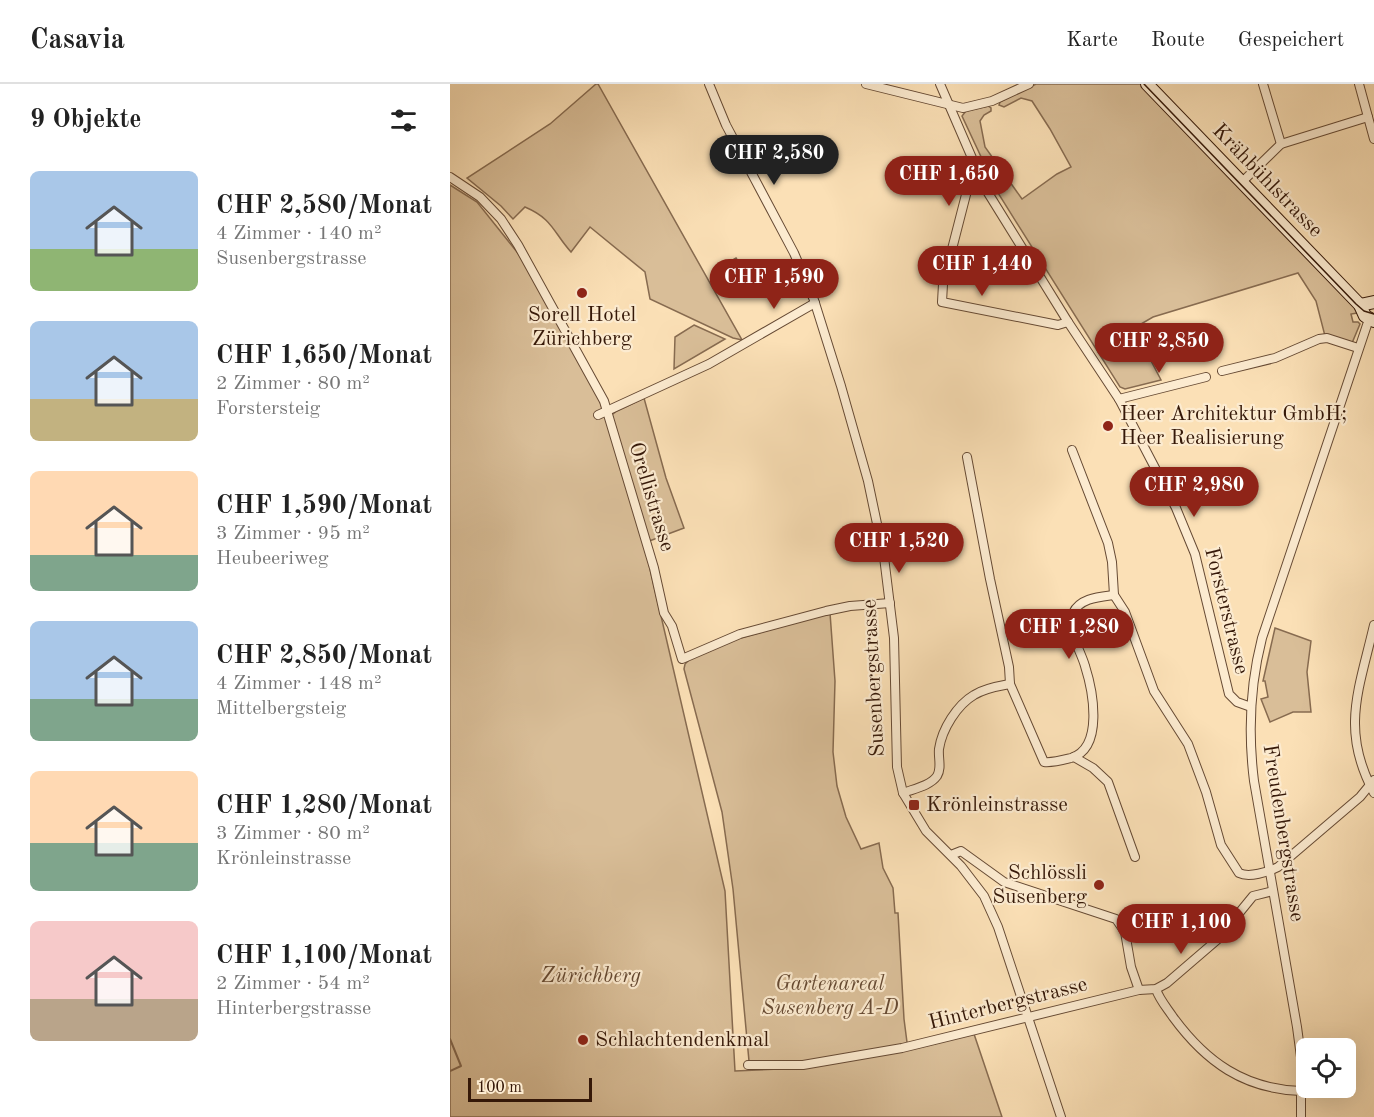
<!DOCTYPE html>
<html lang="de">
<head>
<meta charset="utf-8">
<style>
	body { margin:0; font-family:"Old Standard TT",serif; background:#f6f6f6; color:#222; height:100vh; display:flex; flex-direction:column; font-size:22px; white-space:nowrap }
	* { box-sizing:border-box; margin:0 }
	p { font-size:20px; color:#767676 }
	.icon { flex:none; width:33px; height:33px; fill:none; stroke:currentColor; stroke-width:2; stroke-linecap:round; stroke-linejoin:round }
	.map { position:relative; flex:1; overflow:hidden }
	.side { display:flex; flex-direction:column; background:#fff; width:450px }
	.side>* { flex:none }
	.controls { position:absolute; left:846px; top:954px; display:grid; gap:12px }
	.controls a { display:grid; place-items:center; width:60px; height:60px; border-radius:9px; background:#fff; box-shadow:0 6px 24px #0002; font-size:30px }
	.scale { position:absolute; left:18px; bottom:15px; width:124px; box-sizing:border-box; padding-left:6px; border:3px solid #351808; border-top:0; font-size:16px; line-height:21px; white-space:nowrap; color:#351808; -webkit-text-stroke:4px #fcebd0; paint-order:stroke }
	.price { position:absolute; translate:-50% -51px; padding:0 14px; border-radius:21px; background:#8f2418; color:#fff; font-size:20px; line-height:39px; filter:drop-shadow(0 2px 3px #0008) }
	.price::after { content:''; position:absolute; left:50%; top:36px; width:18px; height:14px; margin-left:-9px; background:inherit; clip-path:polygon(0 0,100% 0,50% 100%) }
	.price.on { background:#222; color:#fff }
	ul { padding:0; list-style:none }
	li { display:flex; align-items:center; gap:18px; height:150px; padding:0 30px }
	li span { display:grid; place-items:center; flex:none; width:168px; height:120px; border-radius:9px; color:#555 }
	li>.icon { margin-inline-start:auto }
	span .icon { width:72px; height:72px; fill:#fffc; stroke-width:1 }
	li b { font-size:26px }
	h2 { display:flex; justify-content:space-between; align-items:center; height:72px; padding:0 30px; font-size:26px }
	header { display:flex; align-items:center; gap:36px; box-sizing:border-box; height:84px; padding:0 30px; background:#fff; border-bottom:2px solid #e0e0e0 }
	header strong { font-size:28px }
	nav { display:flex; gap:33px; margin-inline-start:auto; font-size:21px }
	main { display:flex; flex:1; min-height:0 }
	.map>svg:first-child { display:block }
</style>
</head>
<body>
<header>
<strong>Casavia</strong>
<nav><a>Karte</a><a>Route</a><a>Gespeichert</a></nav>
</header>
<main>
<section class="side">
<h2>9 Objekte<svg class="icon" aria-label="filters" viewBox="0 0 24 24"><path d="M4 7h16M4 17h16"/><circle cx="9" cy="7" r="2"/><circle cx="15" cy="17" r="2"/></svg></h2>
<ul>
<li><span style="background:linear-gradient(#a9c7e8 65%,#8fb573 0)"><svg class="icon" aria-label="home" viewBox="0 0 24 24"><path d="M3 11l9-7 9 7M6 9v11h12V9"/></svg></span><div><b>CHF 2,580/Monat</b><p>4 Zimmer · 140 m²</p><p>Susenbergstrasse</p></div></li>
<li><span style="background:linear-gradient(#a9c7e8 65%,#c2b280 0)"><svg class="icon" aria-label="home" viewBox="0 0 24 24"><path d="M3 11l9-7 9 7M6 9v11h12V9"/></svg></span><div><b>CHF 1,650/Monat</b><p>2 Zimmer · 80 m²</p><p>Forstersteig</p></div></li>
<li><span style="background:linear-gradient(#ffd9b3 70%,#7fa58c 0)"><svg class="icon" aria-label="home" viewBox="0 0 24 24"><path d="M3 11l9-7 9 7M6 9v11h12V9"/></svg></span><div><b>CHF 1,590/Monat</b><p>3 Zimmer · 95 m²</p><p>Heubeeriweg</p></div></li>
<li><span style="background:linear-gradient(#a9c7e8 65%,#7fa58c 0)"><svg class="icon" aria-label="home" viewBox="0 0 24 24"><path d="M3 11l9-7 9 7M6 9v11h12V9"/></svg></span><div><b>CHF 2,850/Monat</b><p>4 Zimmer · 148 m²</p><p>Mittelbergsteig</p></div></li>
<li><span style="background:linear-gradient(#ffd9b3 60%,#7fa58c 0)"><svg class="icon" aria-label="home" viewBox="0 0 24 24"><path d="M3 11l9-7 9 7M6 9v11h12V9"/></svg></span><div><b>CHF 1,280/Monat</b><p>3 Zimmer · 80 m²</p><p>Krönleinstrasse</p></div></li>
<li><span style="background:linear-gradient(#f6c9c9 65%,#b9a48a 0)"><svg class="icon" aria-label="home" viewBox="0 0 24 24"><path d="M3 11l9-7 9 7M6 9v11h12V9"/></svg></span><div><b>CHF 1,100/Monat</b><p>2 Zimmer · 54 m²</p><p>Hinterbergstrasse</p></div></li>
</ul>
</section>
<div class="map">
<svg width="924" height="1033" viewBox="0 0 924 1033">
	<rect width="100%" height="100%" fill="#fbe0b6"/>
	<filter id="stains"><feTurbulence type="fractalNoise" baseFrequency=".00333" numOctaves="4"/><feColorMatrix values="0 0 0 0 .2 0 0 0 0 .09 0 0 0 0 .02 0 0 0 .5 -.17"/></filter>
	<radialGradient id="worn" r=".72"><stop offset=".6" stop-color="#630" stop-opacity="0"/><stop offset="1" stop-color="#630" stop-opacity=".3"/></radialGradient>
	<!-- green -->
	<g fill="#d9be98" stroke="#876b50" stroke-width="1.5">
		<path d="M146,0H148L292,256L283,254L200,215L195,188L140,143L121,168C103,148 103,135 75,123L63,135L51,122L17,94L100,40Z"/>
		<polygon points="586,0 691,0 908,226 907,229 901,230 903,238 908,238 910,240 902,259 875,252 866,217 848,189 703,233 684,244 711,296 675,305 670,303 548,109 512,32 516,27 538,22 541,24 541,27 534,31 530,37 535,63 572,115 607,90 621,83 600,45 582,17 571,14 554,23 549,21 550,18"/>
		<polygon points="0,101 27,118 71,173 149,315 156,335 167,327 194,314 216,394 234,444 194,459 275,807 285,987 352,984 299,977 283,805 272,728 234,585 235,580 240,575 276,558 380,529 385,597 383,668 387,702 396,733 411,765 429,759 433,784 443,804 445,829 448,829 454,935 458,966 524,950 552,1033 0,1033"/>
		<polygon points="286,174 299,195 285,204 272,182"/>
		<polygon points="244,241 275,255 224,285 225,253"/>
		<polygon points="825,544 861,557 857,588 861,628 843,628 820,638 811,615 818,613 815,597 813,597"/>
	</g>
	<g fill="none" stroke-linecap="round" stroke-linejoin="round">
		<!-- stream -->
		<polyline stroke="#84674d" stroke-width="2" points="0,955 11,982 0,987"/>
		<defs>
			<g id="street">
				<polyline points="259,0 276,41 344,169 364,216 391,302 418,397 434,473 444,554 447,683 453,709 476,747 511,782 534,812 548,843 611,1033"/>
				<polyline points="416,0 513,24 542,17 579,0"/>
				<polyline points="490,0 535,104 618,238 669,315 726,424 745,470 779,610 787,618 801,623"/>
				<polyline points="813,0 831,60"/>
				<polyline points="909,0 924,55"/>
				<polyline points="530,89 521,94 519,99 493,200 492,218 608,241 618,238"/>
				<polyline points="0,93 30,113 51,135 68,161 154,317 204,484 214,529 222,542 232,575 290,550 376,527 400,522 440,519"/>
				<polyline points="792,98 831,60 918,33"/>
				<polyline points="772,287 825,274 869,255 877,254 908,264"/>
				<polyline points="669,315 756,293"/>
				<polyline points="148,331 259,280 365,219"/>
				<path d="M622,366L658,459L662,478L664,511L675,528L704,607L738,660L756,708L771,761L789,789C799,794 818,788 828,783L910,713L924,696"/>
				<path d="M517,373L540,495L559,583L560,600L594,678C602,679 613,676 621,674C654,664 643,607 635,582C631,567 616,545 623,529C630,514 649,513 664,511"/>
				<path d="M924,541C909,606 890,646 924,709"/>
				<polyline points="624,673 643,684 658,698 685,773"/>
				<path d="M453,709C463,705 480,702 487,692C492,684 488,674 489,665C492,645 507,621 524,611C535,604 549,602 560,600"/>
				<polyline points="501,771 511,767 554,798 666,835 675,848 681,883 689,906"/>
				<path d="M706,905C709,915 717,924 723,933C756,978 794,1005 851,1007"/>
				<polyline points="298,981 353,981 452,964 689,906 706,905 717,899 767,856 803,812 823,807"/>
				<path d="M851,1033V973L847,943L804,697C798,649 800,601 812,554L919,235"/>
			</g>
			<g id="secondary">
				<polyline points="697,0 910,221 915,232 924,237"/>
				<polyline points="910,221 924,218"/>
			</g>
		</defs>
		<!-- street casing -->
		<use href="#street" stroke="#664a34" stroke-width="10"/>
		<!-- secondary casing -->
		<use href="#secondary" stroke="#351808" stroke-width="14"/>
		<!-- street -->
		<use href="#street" stroke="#fcebd0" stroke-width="8"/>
		<!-- secondary -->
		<use href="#secondary" stroke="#fcebd0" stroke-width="12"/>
		<!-- tram -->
		<polyline stroke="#351808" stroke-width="1.5" points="694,0 906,220 914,227 924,230"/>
	</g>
	<!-- markers -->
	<g fill="#8f2418" stroke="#fcebd0" stroke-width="2">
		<circle cx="132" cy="209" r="6"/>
		<circle cx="658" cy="342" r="6"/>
		<rect x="458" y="715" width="12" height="12" rx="3"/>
		<circle cx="649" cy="801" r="6"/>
		<circle cx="133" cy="956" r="6"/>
	</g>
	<g text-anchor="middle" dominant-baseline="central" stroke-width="4.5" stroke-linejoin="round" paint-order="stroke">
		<!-- street labels -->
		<g font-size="21" fill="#351808" stroke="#fcebd0">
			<text transform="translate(817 97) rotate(46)">Krähbühlstrasse</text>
			<text transform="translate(201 413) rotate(73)">Orellistrasse</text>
			<text transform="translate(776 527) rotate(76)">Forsterstrasse</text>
			<text transform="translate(424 594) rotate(-93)">Susenbergstrasse</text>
			<text transform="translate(833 749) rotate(81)">Freudenbergstrasse</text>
			<text transform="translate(558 920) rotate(-14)">Hinterbergstrasse</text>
		</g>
		<!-- poi labels -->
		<g font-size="21" fill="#351808" stroke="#fcebd0" text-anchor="start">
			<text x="132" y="231" text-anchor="middle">Sorell Hotel<tspan x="132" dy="24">Zürichberg</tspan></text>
			<text x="670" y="330">Heer Architektur GmbH;<tspan x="670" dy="24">Heer Realisierung</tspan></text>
			<text x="476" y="721">Krönleinstrasse</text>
			<text x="637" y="789" text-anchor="end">Schlössli<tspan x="637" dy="24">Susenberg</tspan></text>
			<text x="145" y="956">Schlachtendenkmal</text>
		</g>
		<!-- park labels -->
		<g font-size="21" font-style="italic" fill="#664a33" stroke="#fcebd0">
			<text x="141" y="892">Zürichberg</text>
			<text x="380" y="900">Gartenareal<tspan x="380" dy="24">Susenberg A-D</tspan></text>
		</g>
	</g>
	<rect width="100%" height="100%" filter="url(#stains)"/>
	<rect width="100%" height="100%" fill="url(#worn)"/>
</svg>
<div class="controls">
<a><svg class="icon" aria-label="locate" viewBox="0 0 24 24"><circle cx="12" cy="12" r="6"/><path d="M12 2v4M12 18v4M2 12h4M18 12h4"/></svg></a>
</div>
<div class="scale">100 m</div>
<b class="price on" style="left:324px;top:102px">CHF 2,580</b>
<b class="price" style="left:499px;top:123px">CHF 1,650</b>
<b class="price" style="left:532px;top:213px">CHF 1,440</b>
<b class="price" style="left:324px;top:226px">CHF 1,590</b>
<b class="price" style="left:709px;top:290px">CHF 2,850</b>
<b class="price" style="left:744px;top:434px">CHF 2,980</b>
<b class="price" style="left:449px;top:490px">CHF 1,520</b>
<b class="price" style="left:619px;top:576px">CHF 1,280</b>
<b class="price" style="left:731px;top:871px">CHF 1,100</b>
</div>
</main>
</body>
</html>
